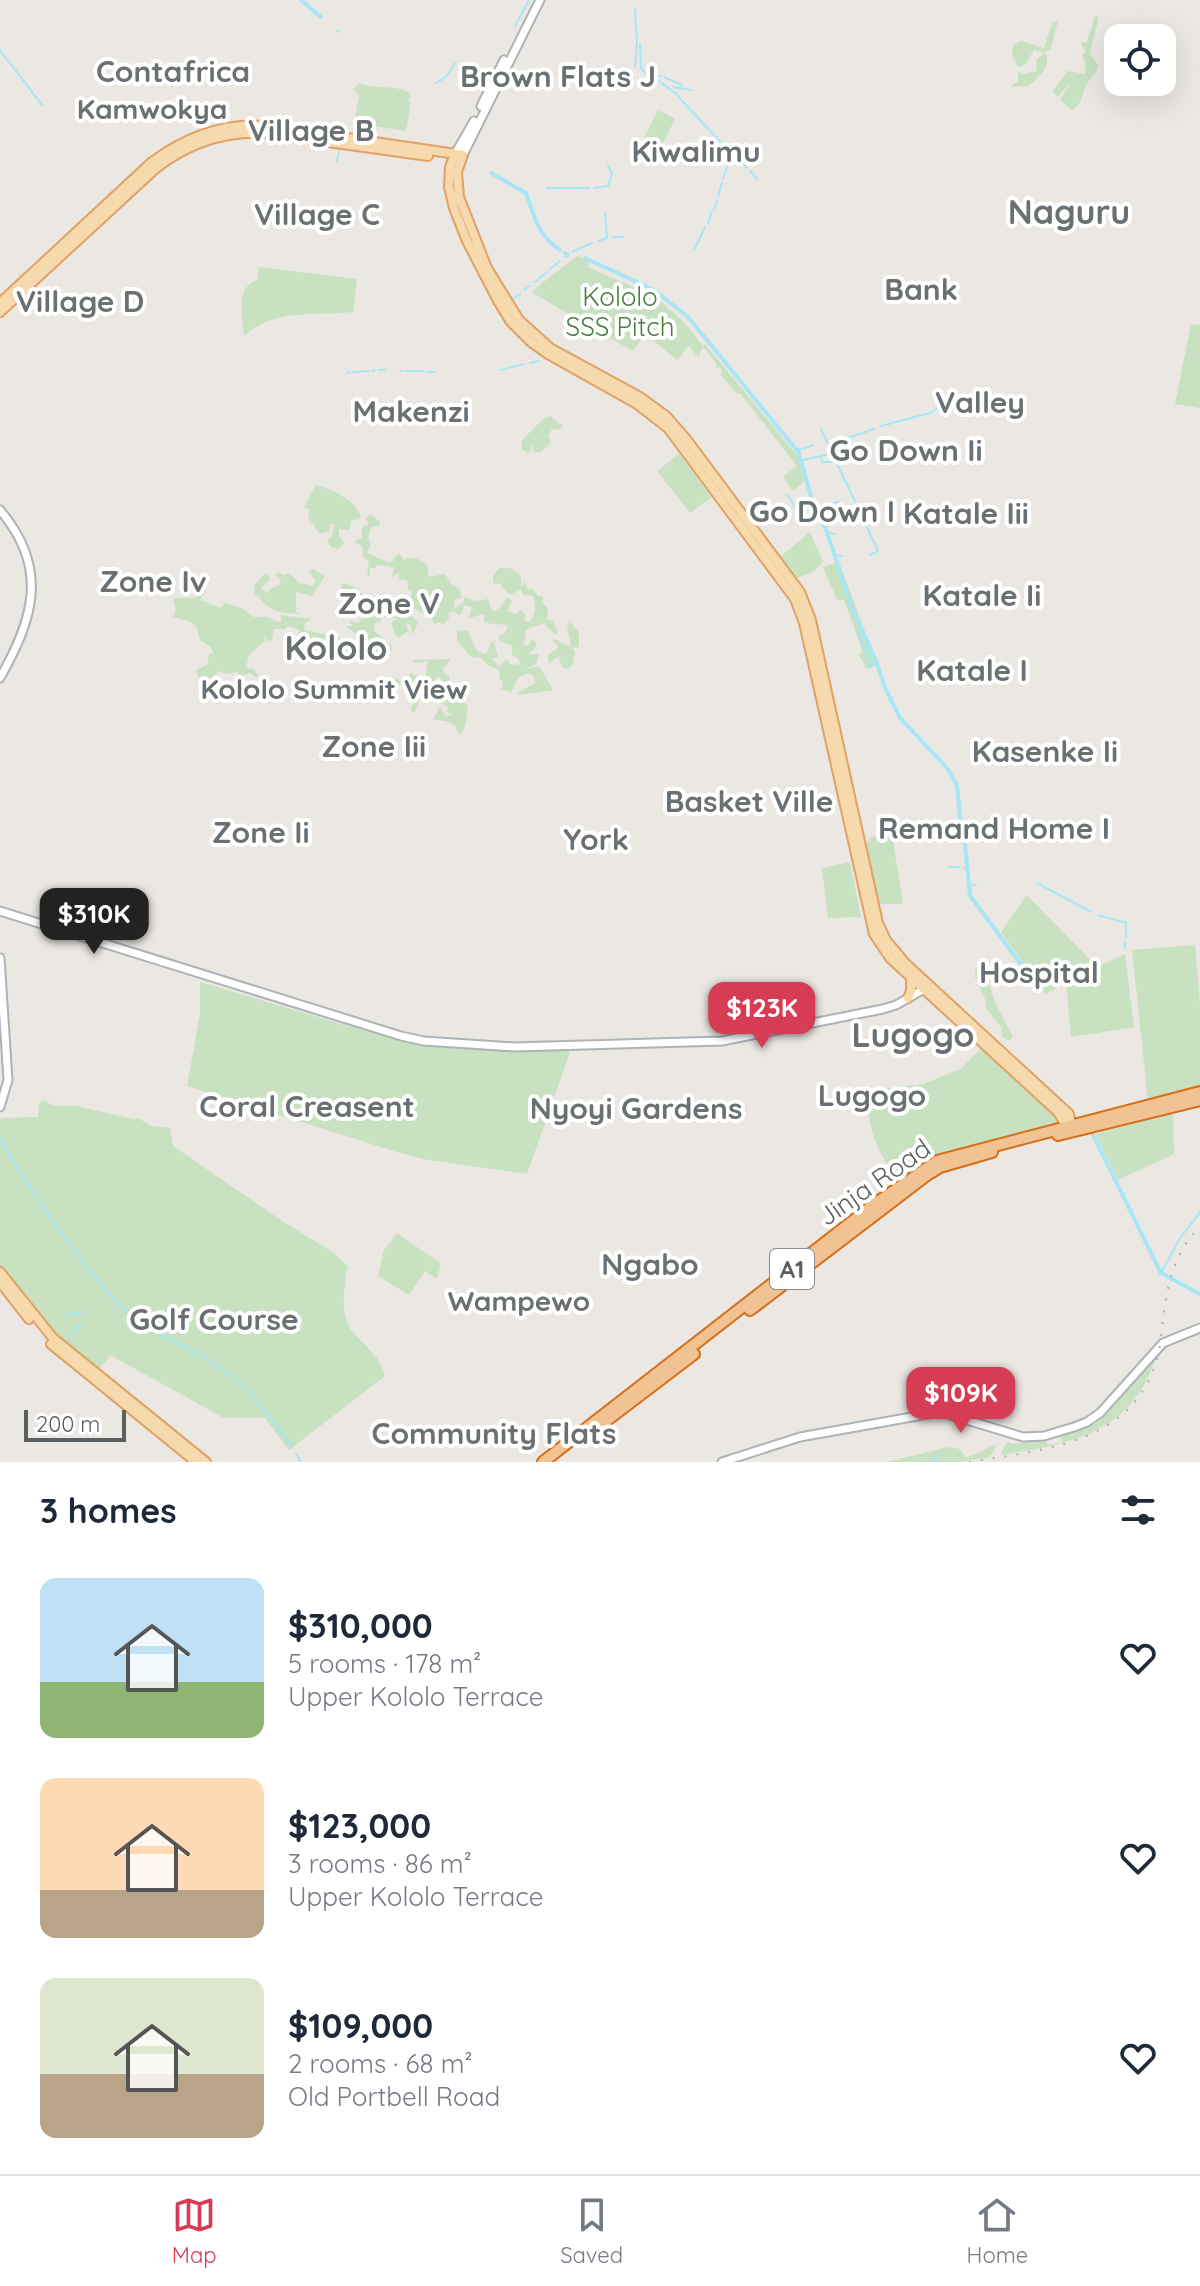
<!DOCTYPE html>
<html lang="en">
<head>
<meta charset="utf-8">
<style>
	body { margin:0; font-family:Quicksand,sans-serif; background:#f2f2f3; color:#1f2937; height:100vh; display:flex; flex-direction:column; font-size:30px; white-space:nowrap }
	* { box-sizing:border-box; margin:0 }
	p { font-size:26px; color:#747a83 }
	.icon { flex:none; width:44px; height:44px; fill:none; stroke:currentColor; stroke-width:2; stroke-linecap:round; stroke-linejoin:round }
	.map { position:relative; height:1462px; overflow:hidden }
	.drawer { display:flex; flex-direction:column; background:#fff; flex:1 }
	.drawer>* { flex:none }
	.controls { position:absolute; left:1104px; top:24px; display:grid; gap:16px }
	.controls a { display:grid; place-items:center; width:72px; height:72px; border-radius:16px; background:#fff; box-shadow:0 8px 32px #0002; font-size:40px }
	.scale { position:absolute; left:24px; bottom:20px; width:102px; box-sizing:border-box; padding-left:8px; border:4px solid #5a5f61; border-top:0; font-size:22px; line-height:28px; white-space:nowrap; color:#5a5f61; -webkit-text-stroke:6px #fff; paint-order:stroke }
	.price { position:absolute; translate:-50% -68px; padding:0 18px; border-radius:16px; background:#d63d55; color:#fff; font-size:26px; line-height:52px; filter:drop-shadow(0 2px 4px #0008) }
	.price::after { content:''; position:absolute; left:50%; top:48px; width:24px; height:18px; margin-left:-12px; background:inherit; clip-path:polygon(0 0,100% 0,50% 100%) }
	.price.on { background:#222; color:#fff }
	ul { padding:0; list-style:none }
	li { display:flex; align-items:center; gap:24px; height:200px; padding:0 40px }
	li span { display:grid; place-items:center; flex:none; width:224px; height:160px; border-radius:16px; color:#555 }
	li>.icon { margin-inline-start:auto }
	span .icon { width:96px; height:96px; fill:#fffc; stroke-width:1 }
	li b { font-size:34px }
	h2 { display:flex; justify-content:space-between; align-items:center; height:96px; padding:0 40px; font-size:34px }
	.dock { display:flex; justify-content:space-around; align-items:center; height:112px; border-top:2px solid #e0e1e3; background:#fff; font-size:22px; color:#747a83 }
	.dock a { display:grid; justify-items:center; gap:4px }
	.dock .on { color:#d63d55 }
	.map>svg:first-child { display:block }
</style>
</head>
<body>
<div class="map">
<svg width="1200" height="1462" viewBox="0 0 1200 1462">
	<rect width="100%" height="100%" fill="#ebe7e2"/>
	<!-- green -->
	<g fill="#c8e1c0">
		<path d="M1095,16H1098V21L1090,53L1098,66C1096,74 1092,76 1088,82C1081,92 1084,103 1072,110L1060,100L1072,80L1058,97L1052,92L1068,71L1085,74L1086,65L1082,56L1086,51L1081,45L1082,42H1087Z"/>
		<path d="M1058,20L1051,49L1045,52C1053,65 1038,78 1029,86L1010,87L1018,81V71L1024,74L1037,71L1036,60L1044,53L1036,51L1035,48L1025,65L1018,67L1012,55L1013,45L1021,41L1044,48L1052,23Z"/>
		<path d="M359,83C375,90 392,84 409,92L411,98L408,101L411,102L406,131L354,123L359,95L353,89Z"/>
		<polygon points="658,110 675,119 657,155 640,146"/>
		<polygon points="577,256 590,262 588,267 656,297 685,323 703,346 705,344 800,459 808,478 793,491 783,477 797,466 740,393 737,394 720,374 722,371 720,367 716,369 717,364 703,347 698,357 689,346 677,360 645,334 633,351 531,292"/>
		<path d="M259,267L357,279L353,312C316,316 274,308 244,336C243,317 235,287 257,280Z"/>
		<polygon points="1191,324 1200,325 1200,408 1175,404"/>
		<polygon points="550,416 563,426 559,430 552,429 548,436 551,442 541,452 534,452 533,444 529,453 522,450 522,440 543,419"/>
		<polygon points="679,454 711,497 690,513 657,471"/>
		<path d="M316,485C332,488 358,502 361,518L351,521L350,530L339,529V536L344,543L338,549L331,547L327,541L332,536L335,524L330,525L329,531L320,534L308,517L310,510L304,507Z"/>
		<path d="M370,515L380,521L379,526L371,527L368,539L371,544L367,553L390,563L399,553L404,560C412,554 419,560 427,564L429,577L445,574L451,584L460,589L461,598L455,600L453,611L448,613L449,618L443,625L438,622L434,625L432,618L410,606L412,591L408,589L407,580L399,579V573L392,577L394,567L377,565L375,568H370V576L367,577L369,561L363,558L362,546L355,543L356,540L362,538V526L369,525L366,518Z"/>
		<polygon points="810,532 823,562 813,572 795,579 770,543 781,556"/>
		<polygon points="839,562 877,664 867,669 859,655 863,652 844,600 837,600 823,567"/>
		<path d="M500,568H510L521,576V587L525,582L528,589H533L537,595L543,597V603L548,608L547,619L553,621L558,633L554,634L544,623L525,630L526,638L523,644L528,646L533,638L537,646L528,654H539L536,664L524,670L539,666L553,690L519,695L518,693L535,683L534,676L528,673L519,677L511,692L501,689L503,682L500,680L499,670L488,665L480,657L475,658L469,655L457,640V630L468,631C474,641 472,652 486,654L492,641L494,642L498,658H491L499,667L507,659L510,664L521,665L518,658L512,655V646L500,641L498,637L505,633L508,625L485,623L483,618L486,616L483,614L469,618L472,607L465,605L460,615L456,614L454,608L463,603L465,597L477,601L488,599L492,611H495L502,606L507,597L512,601L507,611L516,614L521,610L525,614L524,620L529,622C536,616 537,602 532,596L523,595L521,589L510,595L500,584L493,583V575Z"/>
		<path d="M313,569L325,576L312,596L296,592V612L300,614C283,613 267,612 259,596L254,595V586L265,573L271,578L261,588L267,593L270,589L281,584L279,577L275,576L278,572L284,575L289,573L299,583L313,586L316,581L309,572Z"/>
		<polygon points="196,583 206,591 200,600 221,608 224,603 242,608 254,617 268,617 279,622 282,620 280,615 311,619 305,623 304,630 338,637 351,648 342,657 328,655 323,650 328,648 328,645 315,636 309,639 298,633 300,630 288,626 285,629 274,629 272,640 268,641 264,635 265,641 249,655 246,668 254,669 258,675 256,678 250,673 241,676 237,672 228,674 219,671 208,680 212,687 218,689 213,694 222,701 218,704 197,692 201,684 196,670 207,665 209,654 213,653 211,647 200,640 197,628 191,622 173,617 176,611 173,598 197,598 193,589"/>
		<path d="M345,583L358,589L359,592L372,600L375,606L380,607L376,600C391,599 408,613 418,622L413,635L411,625L406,623L408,631L400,637L396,636L391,623L398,618L383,617L380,622L375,623L373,630L391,645L392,651L386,646L380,658L374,661L373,657L376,655L370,651V646L346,626H353L348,620L359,623L361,619L370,615L372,608L364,606L363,602H358L340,593L342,584Z"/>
		<polygon points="570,622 579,632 579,647 572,648 575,652 573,664 567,669 562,667 558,656 549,664 548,655 559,647 553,641 554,639 571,647 567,626"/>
		<polygon points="451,659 443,669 444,673 450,676 448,683 443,684 442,679 437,676 429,690 422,684 420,688 425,690 423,696 420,697 415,712 412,712 411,707 414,704 409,701 407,686 395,683 393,678 405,681 411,673 425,681 428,661 415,663 413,660"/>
		<polygon points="447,695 452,699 456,696 468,706 465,726 461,734 457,732 456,726 450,722 433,719 440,707 446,716 453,715 447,712 448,707 443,705 442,702"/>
		<polygon points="892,834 903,904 876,904 863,849 871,837"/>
		<polygon points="850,862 861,917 828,918 822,868"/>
		<polygon points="1027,895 1097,967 1125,954 1134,1027 1071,1037 1066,982 1046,994 1001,932"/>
		<polygon points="1195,945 1200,1006 1200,1089 1148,1101 1132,950"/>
		<polygon points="976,968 986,973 994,1000 1013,1037 1009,1041 1002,1036 1001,1027 985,1007 987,1003 975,977"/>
		<polygon points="200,982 399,1041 428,1044 562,1048 569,1050 569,1055 527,1174 428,1160 400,1153 187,1086 200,1015"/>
		<path d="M982,1047L1056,1114L1058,1123L1050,1127L945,1155L898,1180C875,1149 869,1129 865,1091L924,1084L962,1068Z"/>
		<path d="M42,1100L55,1106H76L133,1119H140L150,1126L170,1128L173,1146L285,1223L333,1252L348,1267C344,1283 340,1316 351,1330C363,1345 381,1356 385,1376L289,1450L265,1418H224L110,1355L98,1371L58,1338L0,1269V1118L38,1117L39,1105Z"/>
		<polygon points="1173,1113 1174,1154 1118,1180 1095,1134"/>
		<polygon points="397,1233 441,1264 437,1279 425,1271 409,1295 378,1276 384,1250"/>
		<path d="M1156,1357C1132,1433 1071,1444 1001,1455L1004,1446L1008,1442L1014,1444L1045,1439L1048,1445L1062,1442L1060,1435L1087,1428L1097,1423Z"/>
		<polygon points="997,1444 990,1457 959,1462 887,1462 949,1447 960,1449 966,1458"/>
	</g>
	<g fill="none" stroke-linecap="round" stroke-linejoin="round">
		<!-- stream -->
		<g stroke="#a8e6f6" stroke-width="2">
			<polyline points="515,26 529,0"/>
			<polyline points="337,31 338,32"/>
			<polyline points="640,45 641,68 646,73"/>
			<polyline points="0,50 42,105"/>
			<polyline points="635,67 637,42 635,9"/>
			<polyline points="656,75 661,76"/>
			<polyline points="664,77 682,85"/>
			<polyline points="659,81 675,93 724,146"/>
			<polyline points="436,83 446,77 455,63"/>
			<polyline points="673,87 691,90"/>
			<polyline points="739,159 747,168"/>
			<polyline points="337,161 340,148"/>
			<polyline points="750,171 757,179"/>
			<polyline points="723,179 730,159 734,156 739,159"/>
			<polyline points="547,188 561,188"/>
			<polyline points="563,188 589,188"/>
			<polyline points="594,188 608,186 612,174 608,166"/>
			<polyline points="718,196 722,183"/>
			<polyline points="714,209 717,200"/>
			<polyline points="708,223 712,212"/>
			<polyline points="613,237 623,237"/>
			<polyline points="598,241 607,238 605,212"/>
			<polyline points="694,250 705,227"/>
			<polyline points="572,252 592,243"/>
			<polyline points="565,257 568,255"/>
			<polyline points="550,269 560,261"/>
			<polyline points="535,282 547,272"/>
			<polyline points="524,290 530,286"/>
			<polyline points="513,299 520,294"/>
			<polyline points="530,363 539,361"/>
			<polyline points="508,368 524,364"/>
			<polyline points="378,370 385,370"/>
			<polyline points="501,370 505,369"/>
			<polyline points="372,371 375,370"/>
			<polyline points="400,371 401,371"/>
			<polyline points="405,371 424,371"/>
			<polyline points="353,372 369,371"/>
			<polyline points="427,372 435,372"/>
			<polyline points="347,373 350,372"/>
			<polyline points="881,426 930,413 938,408"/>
			<polyline points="821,429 878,551 870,555"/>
			<polyline points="793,446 800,450 813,445"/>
			<polyline points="821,458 822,462 845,462"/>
			<polyline points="842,460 848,449 857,447"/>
			<polyline points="799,461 834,453 847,438 874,429"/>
			<polyline points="787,495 804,520"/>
			<polyline points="817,509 838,502"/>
			<polyline points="822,520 827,522 838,518"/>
			<polyline points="827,532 835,534"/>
			<polyline points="834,555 842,556"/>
			<polyline points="858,632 871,667 877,663"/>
			<polyline points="949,867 960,867"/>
			<polyline points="964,868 968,869"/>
			<polyline points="1037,883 1091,912"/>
			<polyline points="970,884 976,885"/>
			<polyline points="1098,915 1126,923 1126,938"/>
			<polyline points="891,939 897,948"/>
			<polyline points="1125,949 1125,942"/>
			<path d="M0,1139C34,1197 72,1251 116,1302"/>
			<polyline points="1161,1273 1180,1238 1200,1212"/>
			<polyline points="117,1303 143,1325 197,1353"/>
			<polyline points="66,1315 83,1312"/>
			<polyline points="69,1337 81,1323"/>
			<path d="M198,1354C244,1380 262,1406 292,1447"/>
			<polyline points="296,1454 301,1462"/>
			<polyline points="928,1462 935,1461 939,1453"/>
		</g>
		<!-- canal -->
		<g stroke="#a8e6f6" stroke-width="4">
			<polyline points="301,0 321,17"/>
			<path d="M491,173L526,193C534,216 539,237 560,250"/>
			<polyline points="565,253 568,255"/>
			<polyline points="585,258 654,290 688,317 799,453 812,500 827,532 851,605 877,663 885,688 900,718 947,768 957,785 961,827"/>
			<polyline points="965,844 970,895"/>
			<polyline points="971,897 1038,987"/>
			<polyline points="1093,1135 1161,1273 1200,1294"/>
		</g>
		<defs>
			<g id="secondary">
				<polyline points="481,106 504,60"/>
				<polyline points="455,154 474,121"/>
				<polyline points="463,155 540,0"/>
				<path d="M0,510C49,568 34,618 0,678"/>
				<polyline points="0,911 401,1036 424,1041 515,1047 722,1041 883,1009 896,1005 926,988"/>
				<polyline points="0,958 8,1080 0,1107"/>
				<polyline points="722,1462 800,1437 934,1413 947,1414 1023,1437 1044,1436 1074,1427 1087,1422 1100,1413 1163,1343 1200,1328"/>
			</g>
			<g id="primary">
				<polyline points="455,154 450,167 449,187 454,208 467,241 498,301 511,322 531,342 548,354 637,404 668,428 795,599 804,623 874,934 890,958 1058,1112 1068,1129"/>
				<path d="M0,303L152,162C186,137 223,123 265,126L463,155L457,172L459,197L487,268L519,320L550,348L640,397L666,416L687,440L800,592L811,620L878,923L886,940L905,963L1069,1114L1072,1128"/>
				<path d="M0,312L155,169C188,143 223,131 264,133L428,156"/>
				<polyline points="908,998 911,991 911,979"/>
				<polyline points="0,1272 53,1338 206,1462"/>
				<polyline points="0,1282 29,1319"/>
				<polyline points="51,1344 196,1462"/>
			</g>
			<g id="highway">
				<polyline points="1058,1135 1200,1100"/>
				<polyline points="750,1310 927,1175 940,1167 992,1152"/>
				<polyline points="598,1427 694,1354"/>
				<polyline points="543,1462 876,1203 937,1161 1200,1092"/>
			</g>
		</defs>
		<!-- secondary casing -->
		<use href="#secondary" stroke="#aeb3b6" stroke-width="11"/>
		<!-- primary casing -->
		<use href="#primary" stroke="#e2a164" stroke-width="12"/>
		<!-- highway casing -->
		<use href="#highway" stroke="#d66d17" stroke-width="14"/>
		<!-- secondary -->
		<use href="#secondary" stroke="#fff" stroke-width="7"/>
		<!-- primary -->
		<use href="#primary" stroke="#f6d9ac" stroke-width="8"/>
		<!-- highway -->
		<use href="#highway" stroke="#f1c393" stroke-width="10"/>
		<!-- rail -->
		<path stroke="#aeafaf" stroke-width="2" stroke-dasharray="2 10" stroke-linecap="butt" d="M969,1462C1042,1450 1133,1444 1157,1359C1161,1344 1162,1326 1164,1310C1169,1279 1176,1249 1200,1227"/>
	</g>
	<g text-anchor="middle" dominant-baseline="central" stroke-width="8" stroke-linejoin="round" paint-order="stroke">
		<!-- shield labels -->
		<rect fill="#fff" stroke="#8c8f90" stroke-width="2" x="770" y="1249" width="44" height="40" rx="6"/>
		<g font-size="24" font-weight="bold" fill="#5a5f61">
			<text x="792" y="1269">A1</text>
		</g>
		<!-- park labels -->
		<g font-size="26" fill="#497e3d" stroke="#fff">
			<text x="620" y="296">Kololo<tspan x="620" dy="30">SSS Pitch</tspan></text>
		</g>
		<!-- street labels -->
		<g font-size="26" fill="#5a5f61" stroke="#fff">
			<text transform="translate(874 1182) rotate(-35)">Jinja Road</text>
		</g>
		<!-- neighbourhood labels -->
		<g font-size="28" font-weight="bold" fill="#6b7173" stroke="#fff">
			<text x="152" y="108">Kamwokya</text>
			<text x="334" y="688">Kololo Summit View</text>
			<text x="519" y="1300">Wampewo</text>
		</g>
		<!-- quarter labels -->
		<g font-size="30" font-weight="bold" fill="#6b7173" stroke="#fff">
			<text x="173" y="71">Contafrica</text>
			<text x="558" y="76">Brown Flats J</text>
			<text x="311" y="130">Village B</text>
			<text x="696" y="151">Kiwalimu</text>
			<text x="317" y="214">Village C</text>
			<text x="921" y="289">Bank</text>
			<text x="80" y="301">Village D</text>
			<text x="980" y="402">Valley</text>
			<text x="411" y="411">Makenzi</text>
			<text x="906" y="450">Go Down Ii</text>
			<text x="822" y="511">Go Down I</text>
			<text x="966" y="513">Katale Iii</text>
			<text x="153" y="581">Zone Iv</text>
			<text x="982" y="595">Katale Ii</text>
			<text x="389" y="603">Zone V</text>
			<text x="972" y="670">Katale I</text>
			<text x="374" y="746">Zone Iii</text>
			<text x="1045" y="751">Kasenke Ii</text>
			<text x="749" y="801">Basket Ville</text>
			<text x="994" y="828">Remand Home I</text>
			<text x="261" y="832">Zone Ii</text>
			<text x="596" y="839">York</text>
			<text x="1039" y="972">Hospital</text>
			<text x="872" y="1095">Lugogo</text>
			<text x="307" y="1106">Coral Creasent</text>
			<text x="636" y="1108">Nyoyi Gardens</text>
			<text x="650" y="1264">Ngabo</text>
			<text x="214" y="1319">Golf Course</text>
			<text x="494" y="1433">Community Flats</text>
		</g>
		<!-- district labels -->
		<g font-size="34" font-weight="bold" fill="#6b7173" stroke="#fff">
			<text x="1069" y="211">Naguru</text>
			<text x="336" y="647">Kololo</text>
			<text x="913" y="1034">Lugogo</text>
		</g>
	</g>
</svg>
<div class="controls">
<a><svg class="icon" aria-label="locate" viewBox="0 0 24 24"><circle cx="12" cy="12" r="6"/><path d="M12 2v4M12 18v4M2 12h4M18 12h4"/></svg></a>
</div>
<div class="scale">200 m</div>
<b class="price on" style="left:94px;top:956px">$310K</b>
<b class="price" style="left:762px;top:1050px">$123K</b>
<b class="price" style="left:961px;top:1435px">$109K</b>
</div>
<section class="drawer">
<h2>3 homes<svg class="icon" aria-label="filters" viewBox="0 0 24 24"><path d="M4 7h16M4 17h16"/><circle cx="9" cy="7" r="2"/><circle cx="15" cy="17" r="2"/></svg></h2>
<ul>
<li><span style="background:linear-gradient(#bfe0f5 65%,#8fb573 0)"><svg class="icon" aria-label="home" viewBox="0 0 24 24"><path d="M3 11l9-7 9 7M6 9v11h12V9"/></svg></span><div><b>$310,000</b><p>5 rooms · 178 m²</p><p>Upper Kololo Terrace</p></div><svg class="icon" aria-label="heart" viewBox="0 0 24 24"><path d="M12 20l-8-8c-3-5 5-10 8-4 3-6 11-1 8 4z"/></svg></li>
<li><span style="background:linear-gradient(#ffd9b3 70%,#b9a48a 0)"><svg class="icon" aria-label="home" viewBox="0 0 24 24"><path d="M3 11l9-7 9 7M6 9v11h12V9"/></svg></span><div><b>$123,000</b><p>3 rooms · 86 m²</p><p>Upper Kololo Terrace</p></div><svg class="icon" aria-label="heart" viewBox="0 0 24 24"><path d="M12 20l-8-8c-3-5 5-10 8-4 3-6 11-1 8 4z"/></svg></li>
<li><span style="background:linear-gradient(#dfe7d0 60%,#b9a48a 0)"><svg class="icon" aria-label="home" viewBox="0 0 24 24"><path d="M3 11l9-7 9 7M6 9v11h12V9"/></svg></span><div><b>$109,000</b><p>2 rooms · 68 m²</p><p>Old Portbell Road</p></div><svg class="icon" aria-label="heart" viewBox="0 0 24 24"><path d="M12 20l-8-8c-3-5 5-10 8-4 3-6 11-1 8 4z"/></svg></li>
</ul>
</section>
<nav class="dock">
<a class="on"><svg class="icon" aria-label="map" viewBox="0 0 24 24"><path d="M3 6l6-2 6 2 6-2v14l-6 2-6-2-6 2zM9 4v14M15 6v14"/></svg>Map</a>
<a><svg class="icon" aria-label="saved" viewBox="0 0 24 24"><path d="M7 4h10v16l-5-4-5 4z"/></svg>Saved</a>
<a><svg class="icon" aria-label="home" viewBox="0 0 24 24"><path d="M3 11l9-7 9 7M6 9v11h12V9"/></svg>Home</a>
</nav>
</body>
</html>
